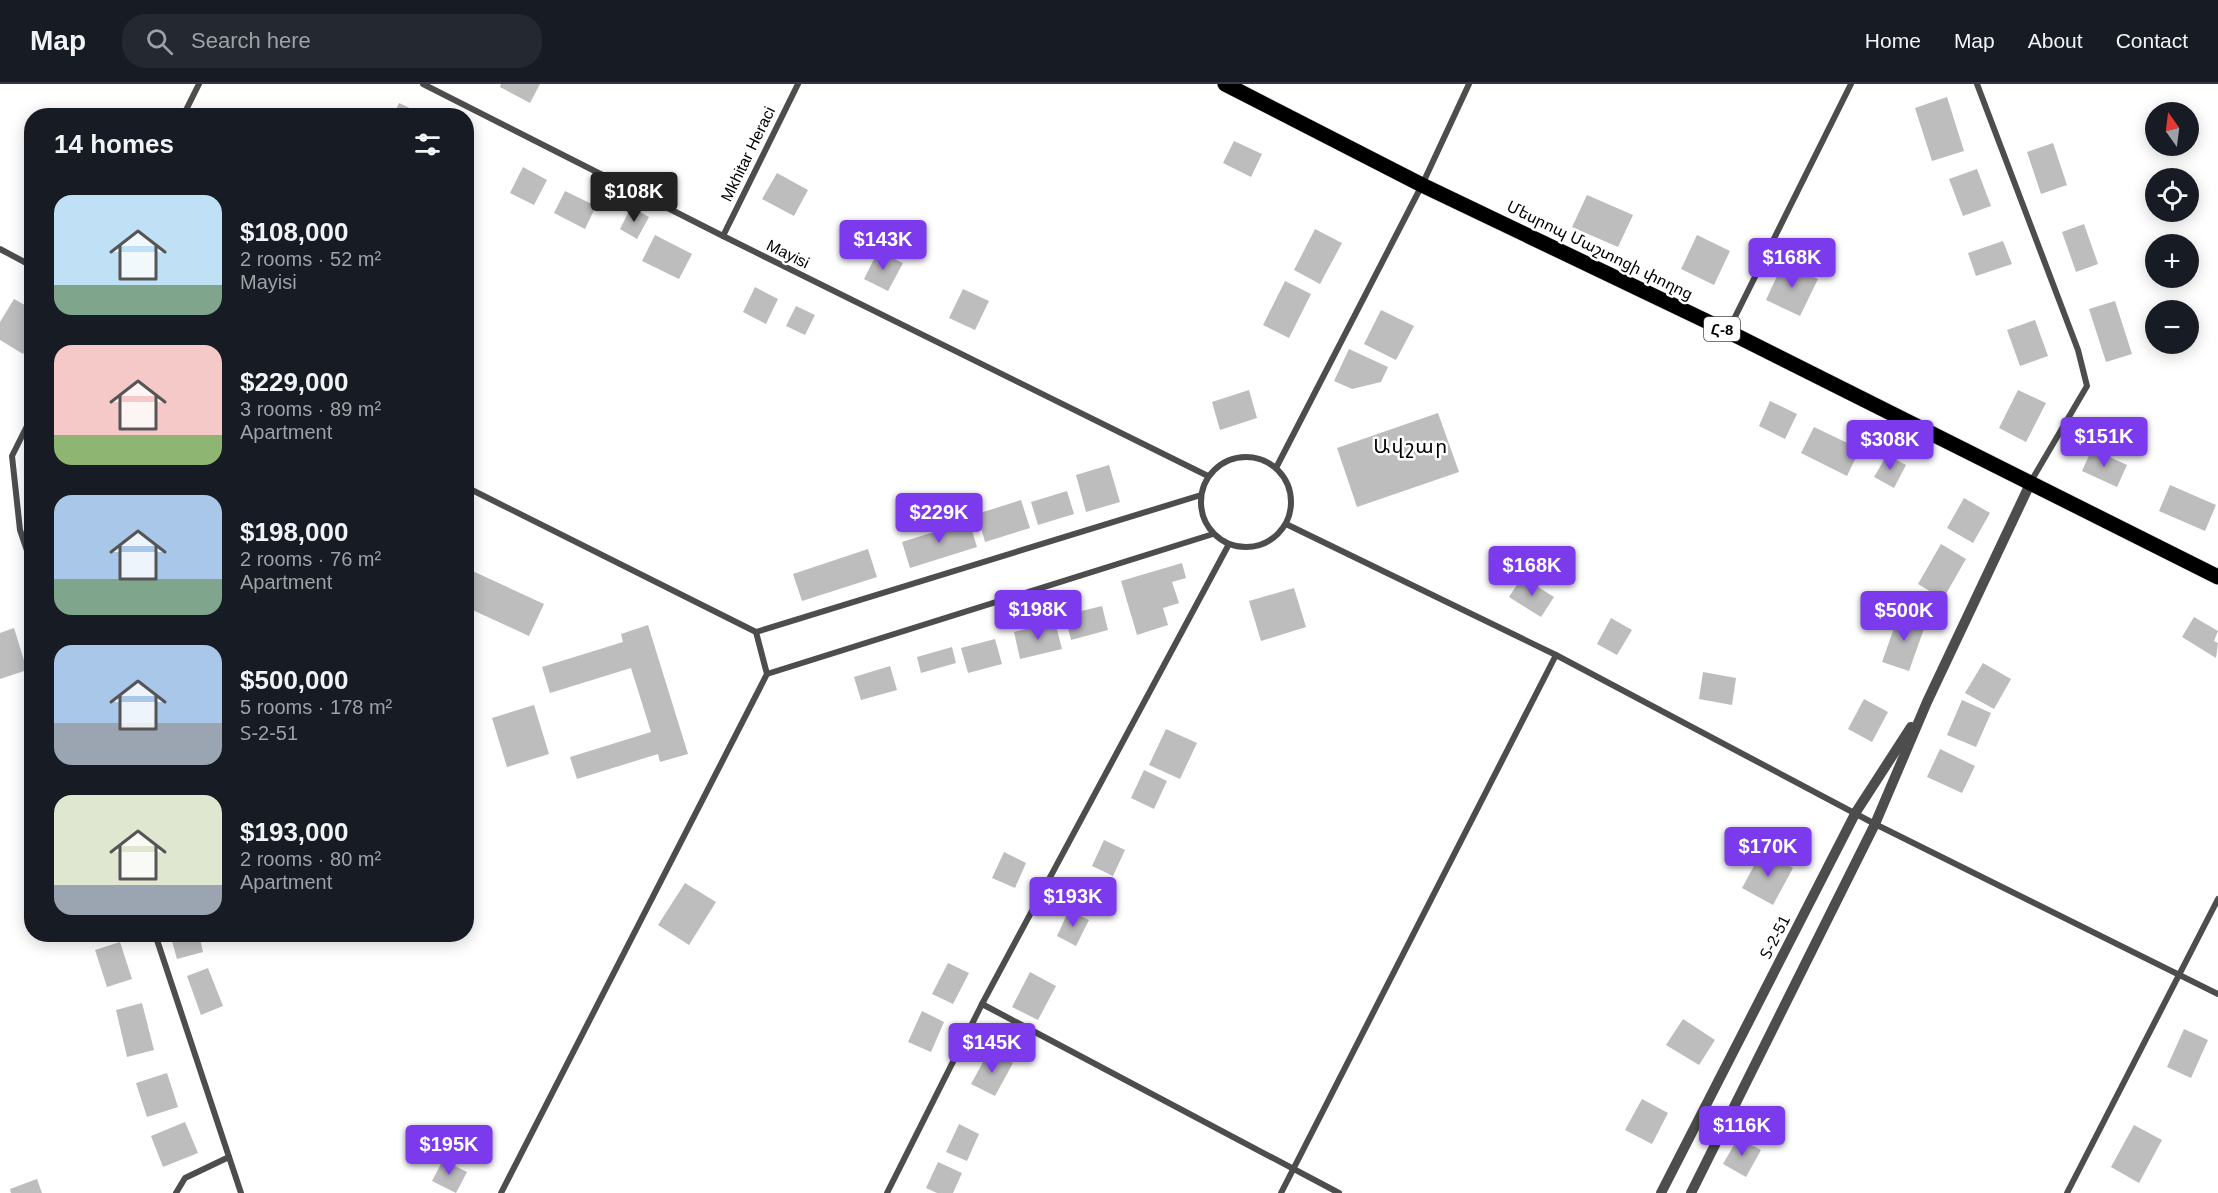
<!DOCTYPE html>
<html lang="en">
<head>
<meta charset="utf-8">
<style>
	body { margin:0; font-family:Arial,"Noto Sans Armenian",sans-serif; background:#242831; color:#f1f3f6; height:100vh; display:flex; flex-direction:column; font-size:22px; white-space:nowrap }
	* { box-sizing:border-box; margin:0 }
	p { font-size:20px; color:#9ea1a6 }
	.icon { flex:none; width:33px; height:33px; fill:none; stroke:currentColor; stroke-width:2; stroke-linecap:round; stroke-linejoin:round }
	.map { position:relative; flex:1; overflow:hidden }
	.sheet { position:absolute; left:24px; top:24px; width:450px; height:834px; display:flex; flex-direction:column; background:#171b24; border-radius:24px; box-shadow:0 3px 15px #0003 }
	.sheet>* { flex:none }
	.needle { width:39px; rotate:346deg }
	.buttons { position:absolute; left:2145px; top:18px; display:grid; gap:12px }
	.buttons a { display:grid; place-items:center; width:54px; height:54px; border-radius:50%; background:#171b24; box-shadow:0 3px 15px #0003; font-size:30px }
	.price { position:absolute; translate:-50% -51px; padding:0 14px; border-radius:6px; background:#7c3aed; color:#fff; font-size:20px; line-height:39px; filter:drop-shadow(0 2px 3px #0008) }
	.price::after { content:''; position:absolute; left:50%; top:36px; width:18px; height:14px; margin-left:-9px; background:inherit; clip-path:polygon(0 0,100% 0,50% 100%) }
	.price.active { background:#222; color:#fff }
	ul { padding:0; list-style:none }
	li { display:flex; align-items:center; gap:18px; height:150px; padding:0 30px }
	li span { display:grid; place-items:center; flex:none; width:168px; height:120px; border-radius:18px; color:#555 }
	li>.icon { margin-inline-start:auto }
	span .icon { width:72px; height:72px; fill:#fffc; stroke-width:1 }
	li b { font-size:26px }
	h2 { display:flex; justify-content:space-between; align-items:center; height:72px; padding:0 30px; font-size:26px }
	header { display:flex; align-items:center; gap:36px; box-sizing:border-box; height:84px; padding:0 30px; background:#171b24; border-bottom:2px solid #363941 }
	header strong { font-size:28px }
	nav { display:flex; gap:33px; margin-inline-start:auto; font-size:21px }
	.search { width:420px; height:54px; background:#242831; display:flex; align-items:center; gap:15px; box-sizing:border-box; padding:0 21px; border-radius:24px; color:#9ea1a6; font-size:22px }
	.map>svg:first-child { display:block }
</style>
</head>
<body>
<header>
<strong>Map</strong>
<div class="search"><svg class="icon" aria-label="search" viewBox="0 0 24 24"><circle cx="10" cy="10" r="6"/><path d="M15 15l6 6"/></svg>Search here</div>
<nav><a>Home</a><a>Map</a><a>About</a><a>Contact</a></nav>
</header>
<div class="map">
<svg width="2218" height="1109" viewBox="0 0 2218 1109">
	<rect width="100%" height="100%" fill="#fff"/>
	<!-- building -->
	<g fill="#bdbdbd">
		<polygon points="501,0 540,0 530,19 500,3"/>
		<polygon points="1947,13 1964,67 1932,77 1915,24"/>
		<polygon points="399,19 420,29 419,32 393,32"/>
		<polygon points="1234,57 1262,70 1251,93 1223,79"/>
		<polygon points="2053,59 2067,101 2041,110 2027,68"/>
		<polygon points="523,83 547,96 534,121 510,109"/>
		<polygon points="1977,85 1991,122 1963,132 1949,95"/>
		<polygon points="777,89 808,106 794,132 762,115"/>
		<polygon points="565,107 596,122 585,145 554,129"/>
		<polygon points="1587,111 1633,131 1618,163 1572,143"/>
		<polygon points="631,123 649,133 637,155 620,145"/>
		<polygon points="2084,140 2098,180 2076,188 2062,148"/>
		<polygon points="1315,145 1342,159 1320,200 1294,186"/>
		<polygon points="655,151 692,170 679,195 642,177"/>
		<polygon points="1697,151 1730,167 1714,201 1681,185"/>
		<polygon points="2003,157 2012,180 1976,192 1968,169"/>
		<polygon points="878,167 903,179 888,207 864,195"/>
		<polygon points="1783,179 1818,195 1800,232 1766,216"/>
		<polygon points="1285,197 1311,210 1289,254 1263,241"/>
		<polygon points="755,203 778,215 766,240 743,228"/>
		<polygon points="963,205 989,217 975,246 949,234"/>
		<polygon points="14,215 32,225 32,255 23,270 0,256 0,238"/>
		<polygon points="2115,217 2132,270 2106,278 2089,225"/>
		<polygon points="796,222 815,231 805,251 786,242"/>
		<polygon points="1381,226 1414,242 1396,276 1364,260"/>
		<polygon points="2035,236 2048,272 2020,282 2007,246"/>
		<polygon points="1349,265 1388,283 1381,298 1352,305 1334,297"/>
		<polygon points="1249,306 1257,334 1220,346 1212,318"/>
		<polygon points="2018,306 2046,319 2026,358 1999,344"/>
		<polygon points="1770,317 1797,330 1785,355 1759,342"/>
		<polygon points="1438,329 1459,388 1357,423 1337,364"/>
		<polygon points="1814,343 1860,365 1847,392 1801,369"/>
		<polygon points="2092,365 2127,381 2117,403 2082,387"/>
		<polygon points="1887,371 1906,381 1894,404 1874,393"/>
		<polygon points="1109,381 1120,418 1086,428 1076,391"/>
		<polygon points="2170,401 2216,421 2205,447 2159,427"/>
		<polygon points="1067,407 1074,430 1038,441 1031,418"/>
		<polygon points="32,414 32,445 30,445 25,415"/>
		<polygon points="1964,414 1990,429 1973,459 1947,444"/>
		<polygon points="1021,416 1030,444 985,458 977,430"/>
		<polygon points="969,437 977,463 910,484 902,458"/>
		<polygon points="1941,460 1966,475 1943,515 1918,500"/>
		<polygon points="868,465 877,493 802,517 793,490"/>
		<polygon points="1182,479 1186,494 1172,498 1179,519 1163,524 1168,541 1137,551 1121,497"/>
		<polygon points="466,484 544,520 529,552 466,523"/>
		<polygon points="1522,493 1554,513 1541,533 1509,513"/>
		<polygon points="1294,504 1306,543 1261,557 1249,517"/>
		<polygon points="1102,522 1108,546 1071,556 1065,531"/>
		<polygon points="1899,530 1926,539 1909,587 1882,578"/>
		<polygon points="2194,533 2218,547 2214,557 2218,559 2216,574 2182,553"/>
		<polygon points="1611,534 1632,546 1617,571 1597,560"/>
		<polygon points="1055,538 1062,565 1020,575 1014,548"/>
		<polygon points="648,541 688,670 660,678 658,670 577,695 570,673 651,648 631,584 550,609 542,583 623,558 621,550"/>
		<polygon points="14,544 27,586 0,595 0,549"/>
		<polygon points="995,555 1002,580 968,589 961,564"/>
		<polygon points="952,563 956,579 921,589 917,573"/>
		<polygon points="1983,579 2011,595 1994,625 1965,609"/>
		<polygon points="890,582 897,606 861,616 854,593"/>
		<polygon points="1703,588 1736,594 1732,621 1699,615"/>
		<polygon points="1864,615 1888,628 1872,658 1848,645"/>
		<polygon points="1962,616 1991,629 1976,663 1947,651"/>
		<polygon points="534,621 549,670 507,683 492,634"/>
		<polygon points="1166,645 1197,659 1180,695 1149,681"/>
		<polygon points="1940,665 1975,682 1962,709 1927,693"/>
		<polygon points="1144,686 1167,697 1154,725 1131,714"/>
		<polygon points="1104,756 1125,766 1113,792 1092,782"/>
		<polygon points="1762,767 1793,784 1773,821 1742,804"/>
		<polygon points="1004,768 1026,779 1015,804 992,794"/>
		<polygon points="685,799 716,818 689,861 658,841"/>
		<polygon points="1069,826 1089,836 1076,862 1057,852"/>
		<polygon points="170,850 199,850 203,868 177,875"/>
		<polygon points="120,858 132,895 107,903 95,866"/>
		<polygon points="948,879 969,889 953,920 932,910"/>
		<polygon points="208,884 223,922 201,931 187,892"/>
		<polygon points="1030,888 1056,902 1038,936 1012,923"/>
		<polygon points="142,919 154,966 127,973 116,926"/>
		<polygon points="922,927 944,938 931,968 908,958"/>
		<polygon points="1683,935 1715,956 1699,981 1666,961"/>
		<polygon points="2184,945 2208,956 2191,994 2167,983"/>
		<polygon points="989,967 1013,979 995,1012 971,1000"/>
		<polygon points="167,989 178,1023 147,1033 136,999"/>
		<polygon points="1642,1015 1668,1029 1652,1060 1625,1046"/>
		<polygon points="185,1038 198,1069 163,1083 151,1052"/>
		<polygon points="959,1040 979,1050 967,1077 946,1068"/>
		<polygon points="2134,1041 2162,1056 2139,1099 2111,1083"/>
		<polygon points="1738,1054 1761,1066 1746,1093 1723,1080"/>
		<polygon points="443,1076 467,1088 456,1109 432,1097"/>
		<polygon points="938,1078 962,1089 953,1109 937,1109 926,1104"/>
		<polygon points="37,1095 42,1109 11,1109 10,1105"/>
	</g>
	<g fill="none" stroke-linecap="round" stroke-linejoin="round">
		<defs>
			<polyline id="primary" points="1225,0 1422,101 1727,247 2218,493"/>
		</defs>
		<!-- primary casing -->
		<use href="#primary" stroke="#dbdbdb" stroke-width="16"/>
		<!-- minor -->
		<g stroke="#4d4d4d" stroke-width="6">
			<polyline points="423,0 723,152 1208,392"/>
			<polyline points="1977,0 2078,266 2087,302 2030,399"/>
			<polyline points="183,32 199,0"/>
			<polyline points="723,152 798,0"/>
			<polyline points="0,165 32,182"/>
			<polyline points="1728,247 1851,0"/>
			<polyline points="32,332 12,372 20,446 32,481"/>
			<circle cx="1246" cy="418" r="45"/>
			<polyline points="1276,384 1422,101 1469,0"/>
			<polyline points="466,403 756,548 767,590 501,1109"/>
			<polyline points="1286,440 1556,571 1875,740 2218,910"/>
			<polyline points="756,548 1201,411"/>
			<polyline points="767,590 1213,450"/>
			<polyline points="155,850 241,1109"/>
			<polyline points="982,920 1339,1109"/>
			<polyline points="176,1109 185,1094 229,1073"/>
			<polyline points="887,1109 982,920 1229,460"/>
			<polyline points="1281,1109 1556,571"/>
			<polyline points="2067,1109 2218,815"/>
		</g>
		<!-- tertiary -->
		<g stroke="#4d4d4d" stroke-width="10">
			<polyline points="1661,1109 1856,728 1911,643"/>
			<polyline points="1691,1109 1875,740 1927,618 2030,400"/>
		</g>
		<!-- primary -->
		<use href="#primary" stroke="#000" stroke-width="15"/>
	</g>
	<g text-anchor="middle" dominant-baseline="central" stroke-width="5" stroke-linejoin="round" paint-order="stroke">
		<!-- shield labels -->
		<rect fill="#fff" stroke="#4c4c4c" stroke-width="1.5" x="1704" y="233" width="36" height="24" rx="4.5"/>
		<g font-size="15" font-weight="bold" fill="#000">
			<text x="1722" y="245">Հ-8</text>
		</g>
		<!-- street labels -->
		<g font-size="16" fill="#000" stroke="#fff">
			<text transform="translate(748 70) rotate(-64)">Mkhitar Heraci</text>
			<text transform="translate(1600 166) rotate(26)">Մեսրոպ Մաշտոցի փողոց</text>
			<text transform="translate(788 170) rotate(26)">Mayisi</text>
			<text transform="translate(1775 853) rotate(-63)">Տ-2-51</text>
		</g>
		<!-- quarter labels -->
		<g font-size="20" letter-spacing="1.5" fill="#000" stroke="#fff">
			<text x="1411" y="362">Ավշար</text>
		</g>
	</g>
</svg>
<div class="buttons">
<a><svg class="needle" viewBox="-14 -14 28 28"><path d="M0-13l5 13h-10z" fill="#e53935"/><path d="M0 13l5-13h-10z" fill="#9ea1a6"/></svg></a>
<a><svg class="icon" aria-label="locate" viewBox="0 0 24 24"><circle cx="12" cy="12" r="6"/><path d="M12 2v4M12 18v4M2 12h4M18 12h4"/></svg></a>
<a>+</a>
<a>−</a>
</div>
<b class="price active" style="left:634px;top:139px">$108K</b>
<b class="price" style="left:883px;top:187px">$143K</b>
<b class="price" style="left:1792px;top:205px">$168K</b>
<b class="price" style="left:2104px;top:384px">$151K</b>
<b class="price" style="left:1890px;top:387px">$308K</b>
<b class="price" style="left:939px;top:460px">$229K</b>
<b class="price" style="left:1532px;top:513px">$168K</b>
<b class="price" style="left:1038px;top:557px">$198K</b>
<b class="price" style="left:1904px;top:558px">$500K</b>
<b class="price" style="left:1768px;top:794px">$170K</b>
<b class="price" style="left:1073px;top:844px">$193K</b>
<b class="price" style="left:992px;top:990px">$145K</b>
<b class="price" style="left:1742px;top:1073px">$116K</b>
<b class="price" style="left:449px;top:1092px">$195K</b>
<section class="sheet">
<h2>14 homes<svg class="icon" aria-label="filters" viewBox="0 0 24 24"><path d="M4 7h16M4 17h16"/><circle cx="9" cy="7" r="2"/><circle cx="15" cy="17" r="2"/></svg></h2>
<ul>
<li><span style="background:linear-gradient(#bfe0f5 75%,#7fa58c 0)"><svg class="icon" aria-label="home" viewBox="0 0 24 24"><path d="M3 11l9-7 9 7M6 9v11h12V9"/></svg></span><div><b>$108,000</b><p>2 rooms · 52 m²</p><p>Mayisi</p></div></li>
<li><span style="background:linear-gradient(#f6c9c9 75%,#8fb573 0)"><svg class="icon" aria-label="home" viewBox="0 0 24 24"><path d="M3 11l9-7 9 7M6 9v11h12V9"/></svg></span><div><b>$229,000</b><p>3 rooms · 89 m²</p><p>Apartment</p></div></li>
<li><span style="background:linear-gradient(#a9c7e8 70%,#7fa58c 0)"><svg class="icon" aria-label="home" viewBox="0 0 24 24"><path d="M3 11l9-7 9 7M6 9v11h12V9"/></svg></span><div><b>$198,000</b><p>2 rooms · 76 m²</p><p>Apartment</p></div></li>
<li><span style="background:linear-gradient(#a9c7e8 65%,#9aa5b1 0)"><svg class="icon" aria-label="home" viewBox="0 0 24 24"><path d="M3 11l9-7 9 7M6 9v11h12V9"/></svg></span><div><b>$500,000</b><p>5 rooms · 178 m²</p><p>Տ-2-51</p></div></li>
<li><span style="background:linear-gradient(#dfe7d0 75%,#9aa5b1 0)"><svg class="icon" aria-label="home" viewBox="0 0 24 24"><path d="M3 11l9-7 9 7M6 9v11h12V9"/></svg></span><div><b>$193,000</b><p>2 rooms · 80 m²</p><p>Apartment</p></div></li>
</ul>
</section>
</div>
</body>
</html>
